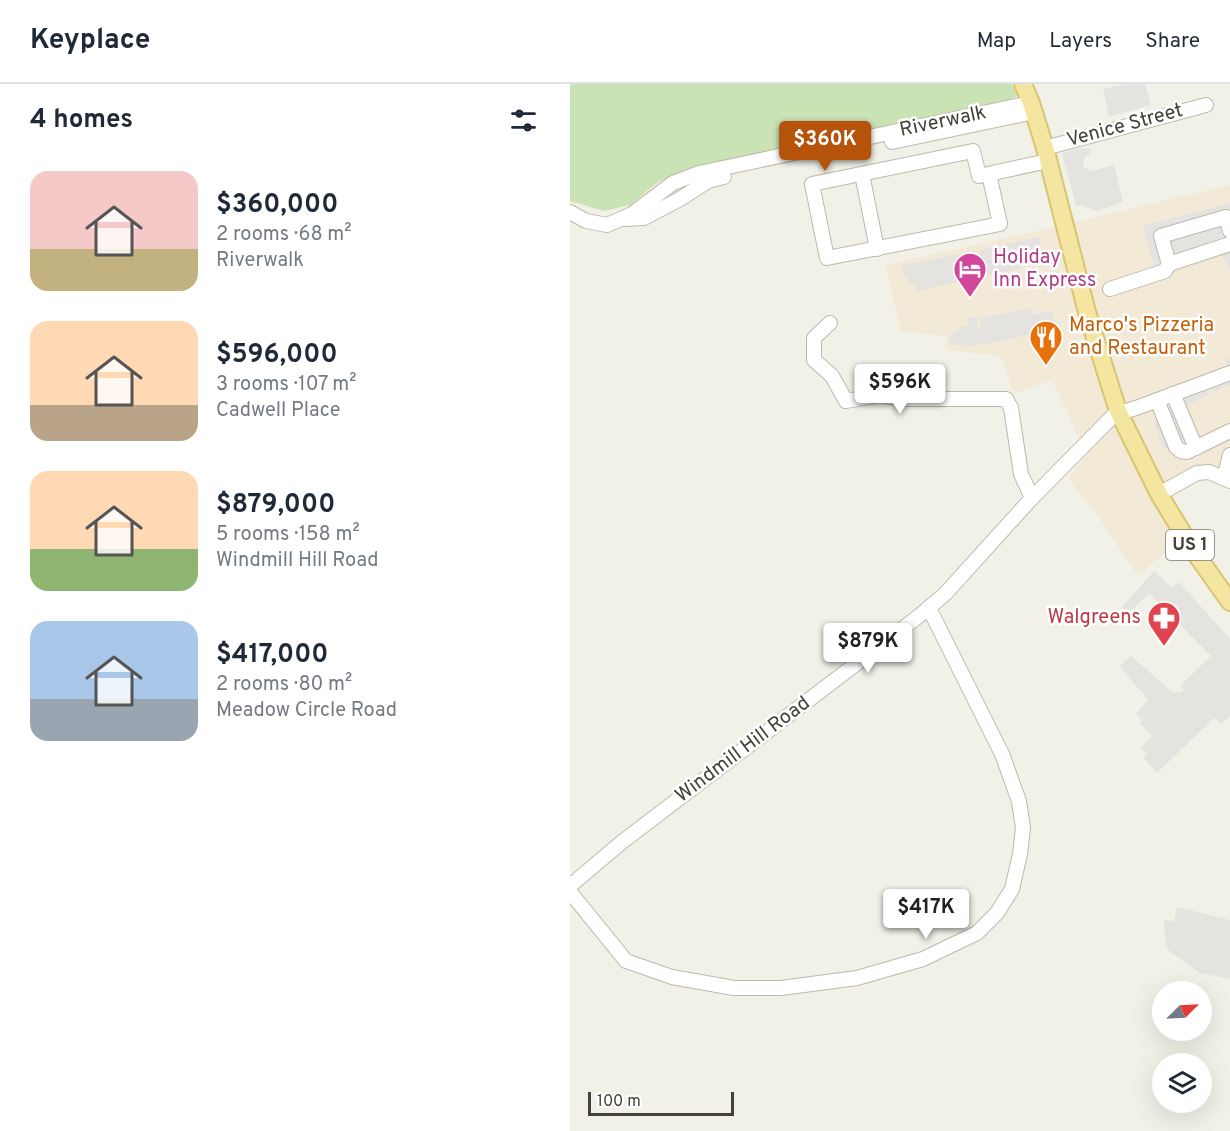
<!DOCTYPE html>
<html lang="en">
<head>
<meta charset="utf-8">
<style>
	body { margin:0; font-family:Overpass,sans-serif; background:#f2f2f3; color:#1f2937; height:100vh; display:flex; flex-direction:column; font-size:22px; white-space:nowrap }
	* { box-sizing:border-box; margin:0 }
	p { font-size:20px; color:#747a83 }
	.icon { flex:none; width:33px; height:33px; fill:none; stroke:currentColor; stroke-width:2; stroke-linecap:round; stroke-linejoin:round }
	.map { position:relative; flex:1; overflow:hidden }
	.details { display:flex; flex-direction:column; background:#fff; width:570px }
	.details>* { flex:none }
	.needle { width:39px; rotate:66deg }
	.buttons { position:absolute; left:582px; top:897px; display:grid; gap:12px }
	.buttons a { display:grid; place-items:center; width:60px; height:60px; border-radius:50%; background:#fff; box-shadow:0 6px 24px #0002; font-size:30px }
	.scale { position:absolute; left:18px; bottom:15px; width:146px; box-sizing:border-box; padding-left:6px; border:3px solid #454138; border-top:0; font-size:16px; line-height:21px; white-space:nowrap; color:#454138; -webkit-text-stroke:4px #fff; paint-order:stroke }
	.price { position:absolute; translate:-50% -51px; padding:0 14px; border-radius:6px; background:#fff; color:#222; font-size:20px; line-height:39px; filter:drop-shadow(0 2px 3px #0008) }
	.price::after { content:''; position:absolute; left:50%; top:36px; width:18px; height:14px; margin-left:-9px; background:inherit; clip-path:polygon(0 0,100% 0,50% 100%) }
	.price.active { background:#b45309; color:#fff }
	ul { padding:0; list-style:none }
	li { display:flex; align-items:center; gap:18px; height:150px; padding:0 30px }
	li span { display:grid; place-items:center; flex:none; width:168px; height:120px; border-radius:18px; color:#555 }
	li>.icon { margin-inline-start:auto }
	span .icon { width:72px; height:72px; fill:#fffc; stroke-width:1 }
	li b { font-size:26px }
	h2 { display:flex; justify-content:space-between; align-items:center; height:72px; padding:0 30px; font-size:26px }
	header { display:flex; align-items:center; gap:36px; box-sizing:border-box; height:84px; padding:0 30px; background:#fff; border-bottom:2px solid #e0e1e3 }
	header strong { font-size:28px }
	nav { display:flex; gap:33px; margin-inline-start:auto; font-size:21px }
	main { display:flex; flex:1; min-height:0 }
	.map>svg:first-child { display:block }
</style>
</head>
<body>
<header>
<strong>Keyplace</strong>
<nav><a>Map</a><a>Layers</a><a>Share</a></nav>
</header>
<main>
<section class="details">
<h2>4 homes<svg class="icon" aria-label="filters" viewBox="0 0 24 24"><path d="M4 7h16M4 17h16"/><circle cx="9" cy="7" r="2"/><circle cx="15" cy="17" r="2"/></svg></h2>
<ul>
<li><span style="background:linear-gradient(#f6c9c9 65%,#c2b280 0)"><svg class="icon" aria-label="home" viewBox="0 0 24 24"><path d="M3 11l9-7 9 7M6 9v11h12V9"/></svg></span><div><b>$360,000</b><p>2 rooms · 68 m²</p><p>Riverwalk</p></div></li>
<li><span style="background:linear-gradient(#ffd9b3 70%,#b9a48a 0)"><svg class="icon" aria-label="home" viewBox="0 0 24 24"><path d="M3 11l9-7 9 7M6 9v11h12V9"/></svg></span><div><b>$596,000</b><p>3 rooms · 107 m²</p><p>Cadwell Place</p></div></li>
<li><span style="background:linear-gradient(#ffd9b3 65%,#8fb573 0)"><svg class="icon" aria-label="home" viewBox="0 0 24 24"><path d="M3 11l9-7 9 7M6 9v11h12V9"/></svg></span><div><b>$879,000</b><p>5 rooms · 158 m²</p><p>Windmill Hill Road</p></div></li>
<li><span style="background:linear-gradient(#a9c7e8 65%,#9aa5b1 0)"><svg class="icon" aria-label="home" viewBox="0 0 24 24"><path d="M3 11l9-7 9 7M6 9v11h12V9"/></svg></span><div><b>$417,000</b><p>2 rooms · 80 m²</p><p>Meadow Circle Road</p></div></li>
</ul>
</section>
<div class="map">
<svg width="660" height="1047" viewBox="0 0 660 1047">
	<rect width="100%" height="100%" fill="#f2f1e8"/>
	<!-- commercial -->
	<polygon fill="#f2e9d6" points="660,101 660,379 590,410 614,452 568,492 528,432 498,394 517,371 482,296 444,310 431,272 377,266 376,252 331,247 315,181 494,141"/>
	<!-- green -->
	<polygon fill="#c9e3b5" points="0,0 442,0 447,12 433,20 113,87 88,98 60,121 34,127 0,117"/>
	<!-- parking -->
	<g fill="#e4e3e0">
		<polygon points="559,0 575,0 581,21 539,33 533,5"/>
		<polygon points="512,64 514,65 519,64 521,71 516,72 513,78 514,84 523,87 544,81 553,118 527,127 512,121 506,122 492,69"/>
		<polygon points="660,119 660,186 652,171 587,194 573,142"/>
		<polygon points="468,153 470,154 471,160 472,172 453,175 451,177 453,184 414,192 413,186 410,185 409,187 410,193 347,207 345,200 341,199 333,191 332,182 405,167 406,173 408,175 410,174 409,166"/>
		<polygon points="461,224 462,229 464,231 482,227 485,245 411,261 408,254 407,262 380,260 380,251 392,243 398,242 399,233 407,234 407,242 409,244 411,241 410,234"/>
		<polygon points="660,274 660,301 643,308 641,301 638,302 640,310 613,323 605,303 654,284 657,280 655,277"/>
		<polygon points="601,323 615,357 596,365 594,365 584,339 587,330"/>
		<polygon points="584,487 602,504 609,498 660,555 660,632 651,640 644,634 587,689 573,673 577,670 571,663 582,652 570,639 572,636 566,630 578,616 550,582 561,572 602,608 608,609 614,607 611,601 641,572 579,509 558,530 552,523"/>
		<polygon points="607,823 660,836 660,895 630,889 599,867 596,860 594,836 604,837"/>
	</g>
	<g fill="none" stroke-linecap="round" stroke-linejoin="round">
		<defs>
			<g id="minor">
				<polyline points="322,58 464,28"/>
				<polyline points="475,64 636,21"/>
				<polyline points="292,90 307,165"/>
				<polyline points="419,90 430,140 257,174 242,100 403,67 409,92 478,77"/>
				<polyline points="0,128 16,137 37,141 62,130 103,99 129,89 461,19"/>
				<polyline points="55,135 74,134 110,115 138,97 154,93"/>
				<polyline points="599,180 591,152 656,133 660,147"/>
				<polyline points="540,205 595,187 599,180 660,160"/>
				<polyline points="260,239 244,254 244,276 262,292 276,317 309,311 334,315 436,315 441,324 451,390 462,414"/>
				<polyline points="603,310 626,364"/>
				<polyline points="587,316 606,363 611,367 617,368 660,347"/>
				<polyline points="654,394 660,371"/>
				<polyline points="589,410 627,389 639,388 660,397"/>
				<polyline points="0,802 52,758 349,532 375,510 462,414 548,327 556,327 566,324 660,289"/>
				<polyline points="0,808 56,877 102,893 164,904 211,904 287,894 353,875 407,849 427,829 442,805 450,770 453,744 449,717 432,670 359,524"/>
			</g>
			<polyline id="major" points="453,0 461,19 475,64 517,228 548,327 589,410 623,466 660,518"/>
		</defs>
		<!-- minor casing -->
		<use href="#minor" stroke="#bdb9ac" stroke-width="16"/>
		<!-- major casing -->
		<use href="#major" stroke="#d8c571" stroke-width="20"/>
		<!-- minor -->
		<use href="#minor" stroke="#fff" stroke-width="14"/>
		<!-- major -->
		<use href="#major" stroke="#f4e6a0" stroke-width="16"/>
	</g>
	<!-- icons -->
	<defs>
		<symbol id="hotel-pin" viewBox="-11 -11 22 30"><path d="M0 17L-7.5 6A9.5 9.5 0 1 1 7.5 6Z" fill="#d1479c" stroke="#fff"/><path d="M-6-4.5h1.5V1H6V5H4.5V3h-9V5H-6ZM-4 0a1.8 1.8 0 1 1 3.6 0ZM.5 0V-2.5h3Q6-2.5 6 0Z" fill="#fff"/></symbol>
		<symbol id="restaurant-pin" viewBox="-11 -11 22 30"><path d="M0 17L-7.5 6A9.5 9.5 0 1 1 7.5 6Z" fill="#e8710a" stroke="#fff"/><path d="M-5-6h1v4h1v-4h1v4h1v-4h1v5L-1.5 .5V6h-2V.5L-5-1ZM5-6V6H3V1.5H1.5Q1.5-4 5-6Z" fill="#fff"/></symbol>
		<symbol id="pharmacy-pin" viewBox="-11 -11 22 30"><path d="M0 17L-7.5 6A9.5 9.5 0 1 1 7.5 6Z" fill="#e0444e" stroke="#fff"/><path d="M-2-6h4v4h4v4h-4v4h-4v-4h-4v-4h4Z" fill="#fff"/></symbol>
	</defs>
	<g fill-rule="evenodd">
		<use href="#hotel-pin" x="381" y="166" width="38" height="52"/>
		<use href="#restaurant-pin" x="457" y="234" width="38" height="52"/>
		<use href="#pharmacy-pin" x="575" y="515" width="38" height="52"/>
	</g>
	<g text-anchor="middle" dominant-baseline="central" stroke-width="5" stroke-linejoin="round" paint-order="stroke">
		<!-- shield labels -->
		<rect fill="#fff" stroke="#7d7a74" stroke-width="1.5" x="596" y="446" width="48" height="30" rx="4.5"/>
		<g font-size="18" font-weight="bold" fill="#454138">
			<text x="620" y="461">US 1</text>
		</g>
		<!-- street labels -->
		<g font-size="20" fill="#454138" stroke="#fff">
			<text transform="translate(373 38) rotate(-12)">Riverwalk</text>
			<text transform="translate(555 42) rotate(-15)">Venice Street</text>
			<text transform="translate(173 666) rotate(-37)">Windmill Hill Road</text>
		</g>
		<!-- hotel labels -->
		<g font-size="20" fill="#b23c85" stroke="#fff" text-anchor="start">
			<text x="423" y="174">Holiday<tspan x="423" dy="23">Inn Express</tspan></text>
		</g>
		<!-- food labels -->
		<g font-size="20" fill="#c56008" stroke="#fff" text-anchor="start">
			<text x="499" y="242">Marco's Pizzeria<tspan x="499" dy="23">and Restaurant</tspan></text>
		</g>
		<!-- health labels -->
		<g font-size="20" fill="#be3a42" stroke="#fff" text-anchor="end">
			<text x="571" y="534">Walgreens</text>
		</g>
	</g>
</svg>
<div class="buttons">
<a><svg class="needle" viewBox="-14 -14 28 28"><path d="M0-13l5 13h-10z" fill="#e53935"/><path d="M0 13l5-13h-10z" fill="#747a83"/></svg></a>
<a><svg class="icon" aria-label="layers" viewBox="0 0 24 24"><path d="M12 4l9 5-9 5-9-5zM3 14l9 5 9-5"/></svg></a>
</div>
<div class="scale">100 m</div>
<b class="price active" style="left:255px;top:88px">$360K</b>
<b class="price" style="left:330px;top:331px">$596K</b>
<b class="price" style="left:298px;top:590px">$879K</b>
<b class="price" style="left:356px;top:856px">$417K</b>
</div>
</main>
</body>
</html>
